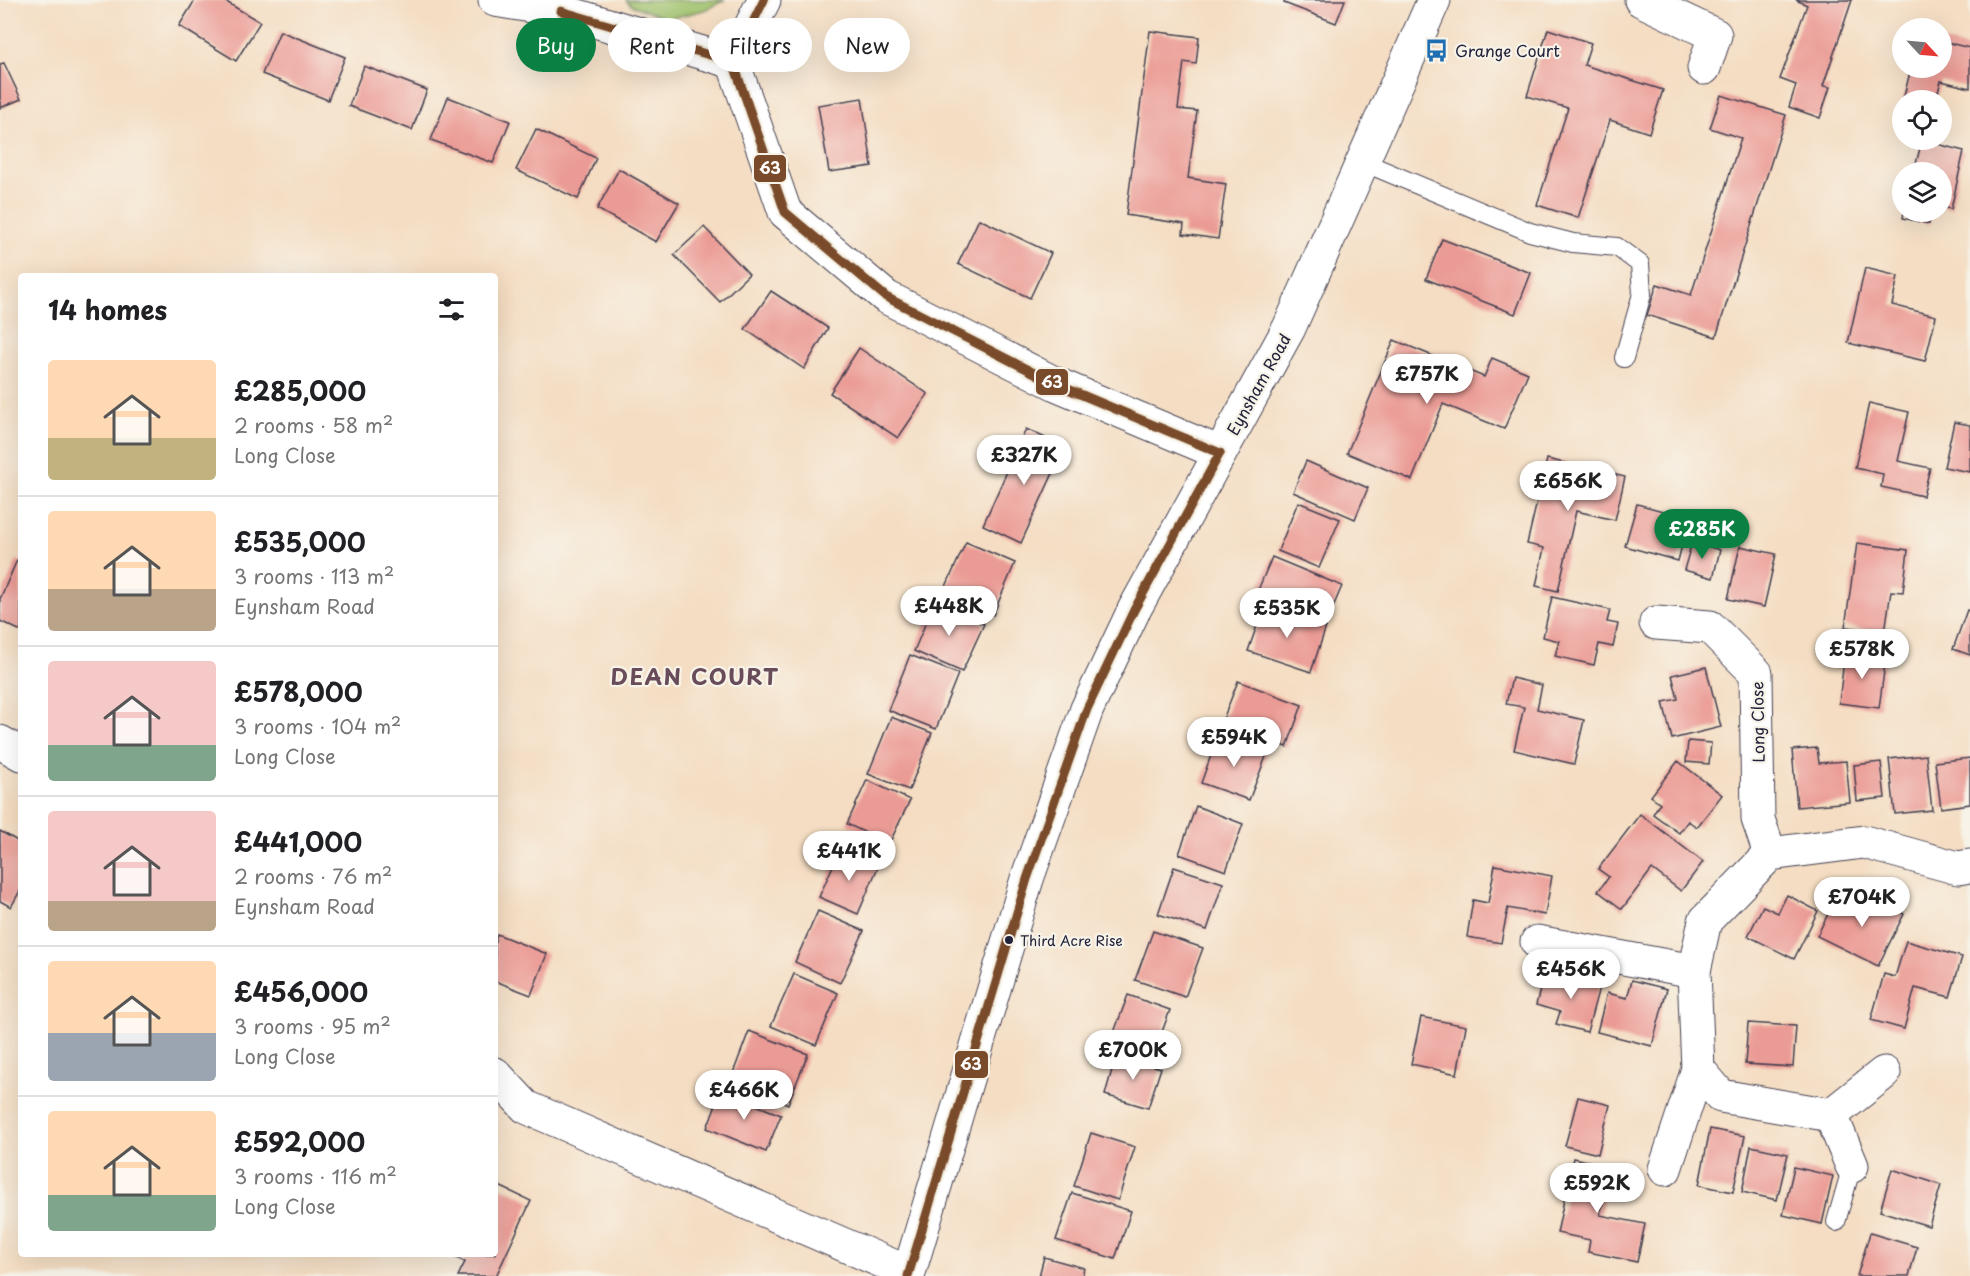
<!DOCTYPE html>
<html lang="en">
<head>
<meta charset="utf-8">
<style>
	body { margin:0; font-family:"Playpen Sans",sans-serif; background:#f2f2f2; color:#202124; height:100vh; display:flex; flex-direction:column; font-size:22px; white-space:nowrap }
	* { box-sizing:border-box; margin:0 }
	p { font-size:20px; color:#757577 }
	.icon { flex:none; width:33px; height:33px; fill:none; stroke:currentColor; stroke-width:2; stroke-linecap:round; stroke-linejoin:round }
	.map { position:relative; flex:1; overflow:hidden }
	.sheet { position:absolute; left:18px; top:273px; width:480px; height:984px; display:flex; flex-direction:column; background:#fff; border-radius:6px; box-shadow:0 6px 24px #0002 }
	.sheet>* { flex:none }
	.top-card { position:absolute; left:516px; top:18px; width:570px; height:54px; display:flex; gap:12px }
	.needle { width:39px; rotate:116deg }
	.tools { position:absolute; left:1892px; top:18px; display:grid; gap:12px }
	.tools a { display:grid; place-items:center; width:60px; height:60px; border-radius:50%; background:#fff; box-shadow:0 6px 24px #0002; font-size:30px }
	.price { position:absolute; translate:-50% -51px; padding:0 14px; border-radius:21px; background:#fff; color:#222; font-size:20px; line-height:39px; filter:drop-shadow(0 2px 3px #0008) }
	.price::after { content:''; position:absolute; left:50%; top:36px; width:18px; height:14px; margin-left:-9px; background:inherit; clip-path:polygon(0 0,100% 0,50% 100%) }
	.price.selected { background:#0b8043; color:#fff }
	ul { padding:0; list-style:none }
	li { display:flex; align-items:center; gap:18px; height:150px; padding:0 30px }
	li+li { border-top:2px solid #e0e0e0 }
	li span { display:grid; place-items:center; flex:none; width:168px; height:120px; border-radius:6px; color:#555 }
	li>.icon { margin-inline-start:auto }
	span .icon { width:72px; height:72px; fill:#fffc; stroke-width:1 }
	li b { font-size:26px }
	h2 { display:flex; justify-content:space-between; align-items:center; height:72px; padding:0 30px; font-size:26px }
	.tag { padding:0 21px; border-radius:27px; background:#fff; box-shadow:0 6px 24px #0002; font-size:21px; line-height:54px }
	.tag.selected { background:#0b8043; color:#fff }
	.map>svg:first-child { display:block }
</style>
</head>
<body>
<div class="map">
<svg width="1970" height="1276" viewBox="0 0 1970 1276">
	<rect width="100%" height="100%" fill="#f7f3e8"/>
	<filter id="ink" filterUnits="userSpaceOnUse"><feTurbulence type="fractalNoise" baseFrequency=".0167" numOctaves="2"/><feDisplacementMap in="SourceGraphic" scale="12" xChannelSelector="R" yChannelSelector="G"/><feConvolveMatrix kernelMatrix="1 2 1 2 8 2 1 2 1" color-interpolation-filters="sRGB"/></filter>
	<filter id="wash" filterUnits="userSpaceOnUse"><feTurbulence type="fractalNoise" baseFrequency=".008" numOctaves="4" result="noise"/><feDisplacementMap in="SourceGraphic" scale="24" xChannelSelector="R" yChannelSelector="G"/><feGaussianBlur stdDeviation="1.35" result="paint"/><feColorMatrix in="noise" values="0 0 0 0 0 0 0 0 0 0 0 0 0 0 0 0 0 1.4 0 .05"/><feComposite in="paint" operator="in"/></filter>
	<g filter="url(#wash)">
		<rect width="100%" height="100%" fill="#f4ddc2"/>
		<!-- green -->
		<polygon fill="#a0c36d" stroke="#617254" stroke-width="1.5" points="626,0 725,0 704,10 668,19 631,5"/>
		<g id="blocks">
			<!-- building -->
			<g fill="#eb9b95">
				<polygon points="195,0 223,0 260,22 236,61 179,26"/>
				<polygon points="1285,0 1345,0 1336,23 1284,3"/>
				<polygon points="1796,0 1852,0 1823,86 1830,87 1820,118 1789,107 1796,85 1780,79 1807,5"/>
				<polygon points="1548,29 1591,43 1584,65 1663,90 1649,133 1610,120 1578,218 1537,205 1568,108 1527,96"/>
				<polygon points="280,31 345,57 328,100 262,74"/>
				<polygon points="1150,31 1199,37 1196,64 1184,62 1178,109 1197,111 1188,178 1226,184 1218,239 1183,234 1184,224 1126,215"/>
				<polygon points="1941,41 1970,48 1970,88 1941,81 1936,100 1903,100 1911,68 1941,68"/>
				<polygon points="4,63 21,99 0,108 0,64"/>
				<polygon points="364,66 427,90 412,130 349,106"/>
				<polygon points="1721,95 1786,115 1716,337 1647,315 1657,284 1691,295 1741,138 1710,128"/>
				<polygon points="448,97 510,121 493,163 431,140"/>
				<polygon points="862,98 872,166 829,172 818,105"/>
				<polygon points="536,129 596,158 578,199 516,170"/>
				<polygon points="1922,140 1964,151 1951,209 1941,207 1941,172 1914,172"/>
				<polygon points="619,169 679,203 656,242 597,209"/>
				<polygon points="1904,212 1932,212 1929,224 1903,218"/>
				<polygon points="979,219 1051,253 1030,298 958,264"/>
				<polygon points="704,227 749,274 720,302 674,255"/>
				<polygon points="1442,239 1531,273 1515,314 1426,279"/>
				<polygon points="1865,268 1898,276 1892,305 1936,316 1925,361 1848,343"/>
				<polygon points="771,291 828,328 804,369 745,329"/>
				<polygon points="1394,340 1484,377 1492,358 1528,373 1504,429 1443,404 1412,480 1347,453"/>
				<polygon points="859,348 928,394 898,438 830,393"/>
				<polygon points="1869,403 1909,412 1898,461 1930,468 1923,496 1881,487 1883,474 1855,468"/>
				<polygon points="1954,422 1970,425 1970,472 1944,467"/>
				<polygon points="1026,429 1065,447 1021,543 983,525"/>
				<polygon points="1547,459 1625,477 1615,520 1576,511 1558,591 1536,586 1544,548 1527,544"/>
				<polygon points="1306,461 1368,488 1355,519 1293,492"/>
				<polygon points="1298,502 1340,519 1319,568 1278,551"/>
				<polygon points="1637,504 1689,518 1678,561 1625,546"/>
				<polygon points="966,542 1015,563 993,615 943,593"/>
				<polygon points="1692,542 1720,550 1713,578 1684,570"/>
				<polygon points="1857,543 1908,550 1903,592 1891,591 1885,632 1845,627"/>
				<polygon points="1740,546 1776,554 1764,607 1728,599"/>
				<polygon points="1272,557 1342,586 1328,619 1258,590"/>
				<polygon points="17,560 21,562 21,631 0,621 0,599"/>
				<polygon points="1552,597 1610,610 1607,622 1618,624 1613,647 1599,644 1594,665 1555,656 1559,641 1543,637"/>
				<polygon points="934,603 984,624 962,672 914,651"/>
				<polygon points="1264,606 1326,627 1311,672 1248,651"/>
				<polygon points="1967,610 1970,611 1970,655 1953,649"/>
				<polygon points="1845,651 1886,657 1879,708 1839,703"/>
				<polygon points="910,655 958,674 936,729 888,710"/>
				<polygon points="1706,667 1721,727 1672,739 1663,702 1678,699 1672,675"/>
				<polygon points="1512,678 1542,685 1537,709 1584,720 1574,764 1514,750 1524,707 1506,704"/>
				<polygon points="1238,681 1302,705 1287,747 1222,722"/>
				<polygon points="891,717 932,733 909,790 868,774"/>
				<polygon points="1218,736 1267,754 1249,800 1201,783"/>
				<polygon points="1688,741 1711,743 1709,764 1686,762"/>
				<polygon points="1817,748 1819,763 1846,761 1850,802 1797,807 1792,750"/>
				<polygon points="1926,755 1932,810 1895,814 1889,759"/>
				<polygon points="1970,758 1970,804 1941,808 1935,762"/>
				<polygon points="1678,761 1722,795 1697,827 1688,821 1679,833 1653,814 1660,803 1651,796"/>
				<polygon points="1881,762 1885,798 1857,801 1854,765"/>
				<polygon points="867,780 910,800 889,844 847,824"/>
				<polygon points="1196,806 1243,824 1226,871 1179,854"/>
				<polygon points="1640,814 1703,862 1681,891 1652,869 1622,909 1598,891 1609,877 1598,869"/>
				<polygon points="0,831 21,843 21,889 11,907 0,901"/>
				<polygon points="840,850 878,867 858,914 819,897"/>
				<polygon points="1495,865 1552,876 1545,915 1508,908 1501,943 1467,937 1473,900 1488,903"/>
				<polygon points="1174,867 1223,883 1207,930 1158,914"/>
				<polygon points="1787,895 1818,911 1794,959 1748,936 1763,906 1778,913"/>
				<polygon points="1869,896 1904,914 1878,966 1817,936 1836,898 1862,910"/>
				<polygon points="818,911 864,931 840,983 795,962"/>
				<polygon points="1153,931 1203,948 1185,997 1135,980"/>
				<polygon points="497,934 547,954 531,995 495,981 495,940"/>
				<polygon points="1906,941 1962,957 1950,997 1915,988 1904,1029 1871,1020 1884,974 1895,977"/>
				<polygon points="1570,971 1601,980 1587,1032 1556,1024 1560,1012 1536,1005 1543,978 1566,984"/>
				<polygon points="794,974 838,993 816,1045 771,1026"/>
				<polygon points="1632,980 1667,989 1652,1046 1597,1032 1607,993 1627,998"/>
				<polygon points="1128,995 1170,1010 1155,1051 1113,1035"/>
				<polygon points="1421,1017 1466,1026 1457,1074 1411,1064"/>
				<polygon points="1748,1023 1796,1026 1793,1067 1745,1064"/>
				<polygon points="749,1031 808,1054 788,1104 730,1081"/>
				<polygon points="1116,1055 1161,1068 1148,1108 1105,1095"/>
				<polygon points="721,1091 781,1115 766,1152 707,1128"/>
				<polygon points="1578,1097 1610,1105 1598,1154 1565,1146"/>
				<polygon points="1710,1129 1745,1136 1733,1192 1699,1185"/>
				<polygon points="1091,1133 1135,1147 1118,1200 1074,1186"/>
				<polygon points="1751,1146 1788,1154 1777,1200 1742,1192"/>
				<polygon points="1573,1158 1611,1166 1600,1215 1645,1224 1637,1262 1588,1252 1590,1240 1557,1233"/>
				<polygon points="1794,1167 1833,1176 1822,1224 1783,1215"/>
				<polygon points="1892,1169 1941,1185 1929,1226 1880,1211"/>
				<polygon points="495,1184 531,1201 496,1276 458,1276 465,1262 448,1254 495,1254"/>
				<polygon points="1072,1193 1131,1211 1115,1259 1056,1240"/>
				<polygon points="1870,1233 1917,1247 1909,1276 1857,1276"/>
				<polygon points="1044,1257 1084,1268 1082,1276 1039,1276"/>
			</g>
		</g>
	</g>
	<g filter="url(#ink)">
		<use href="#blocks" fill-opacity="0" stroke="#423e4f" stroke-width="1.5"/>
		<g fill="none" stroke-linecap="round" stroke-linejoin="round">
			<defs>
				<g id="service">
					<polyline points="1363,162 1530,232 1573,243 1617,247 1640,264 1642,294 1624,358"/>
					<polyline points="1836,1222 1852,1166"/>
				</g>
				<g id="minor">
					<polyline points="495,0 561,11 733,62"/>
					<polyline points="764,0 733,62 785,212 886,297 1056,384 1220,453"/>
					<polyline points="1641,0 1715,35 1704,68"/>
					<polyline points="1656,623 1710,627 1756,673 1758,819 1770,854"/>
					<polyline points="0,742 21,754"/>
					<polyline points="1537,942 1694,971"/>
					<polyline points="495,1074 526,1107 909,1273"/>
					<polyline points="1831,1115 1884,1073"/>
					<polyline points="1852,1166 1831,1115 1721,1096 1698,1069 1694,971 1705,921 1770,854 1864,842 1958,868 1970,866"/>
					<polyline points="1665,1169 1698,1069"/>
				</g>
				<polyline id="secondary" points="908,1276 1027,879 1087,709 1134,610 1289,328 1434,0"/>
			</defs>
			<!-- service casing -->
			<use href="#service" stroke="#423e4f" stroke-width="20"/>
			<!-- minor casing -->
			<use href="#minor" stroke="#423e4f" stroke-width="35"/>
			<!-- secondary casing -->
			<use href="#secondary" stroke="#423e4f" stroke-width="35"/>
			<!-- service -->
			<use href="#service" stroke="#fff" stroke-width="18"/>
			<!-- minor -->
			<use href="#minor" stroke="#fff" stroke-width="33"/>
			<!-- secondary -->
			<use href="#secondary" stroke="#fff" stroke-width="33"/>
			<defs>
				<g id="bus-1">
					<polyline points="764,0 733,62 785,212 886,297 1056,384 1220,453"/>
					<polyline points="561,11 733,62"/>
					<polyline points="908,1276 1027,879 1087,709 1134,610 1220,453"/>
				</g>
			</defs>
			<!-- bus-1 casing -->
			<use href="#bus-1" stroke="#f7f3e8" stroke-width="14"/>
			<!-- bus-1 -->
			<use href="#bus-1" stroke="#7a4b2a" stroke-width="9"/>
		</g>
	</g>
	<!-- icons -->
	<defs>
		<symbol id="bus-bare" viewBox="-9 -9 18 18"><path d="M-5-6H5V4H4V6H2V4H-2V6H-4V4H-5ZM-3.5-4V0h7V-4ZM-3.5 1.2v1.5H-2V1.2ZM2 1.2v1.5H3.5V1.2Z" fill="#1f6fb2" stroke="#f7f3e8" stroke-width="2.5" paint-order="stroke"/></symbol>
	</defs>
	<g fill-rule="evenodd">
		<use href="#bus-bare" x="1420" y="34" width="33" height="33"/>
	</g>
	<!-- markers -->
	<circle fill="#22223b" stroke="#f7f3e8" stroke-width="2" cx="1009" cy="940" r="5"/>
	<g text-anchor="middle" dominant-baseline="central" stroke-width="4.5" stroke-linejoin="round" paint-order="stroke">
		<!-- bus labels -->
		<g font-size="14" fill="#22223b" stroke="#f7f3e8" text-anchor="start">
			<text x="1020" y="940">Third Acre Rise</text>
		</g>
		<!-- poi labels -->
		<g font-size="16" fill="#22223b" stroke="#f7f3e8" text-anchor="start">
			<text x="1455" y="50">Grange Court</text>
		</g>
		<!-- street labels -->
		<g font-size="16" fill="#22223b" stroke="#f7f3e8">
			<text transform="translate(1258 384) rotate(-61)">Eynsham Road</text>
			<text transform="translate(1757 722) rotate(-91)">Long Close</text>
		</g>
		<!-- district labels -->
		<g font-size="22" font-weight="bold" letter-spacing="1.5" fill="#684c5a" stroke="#f7f3e8">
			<text x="695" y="675">DEAN COURT</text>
		</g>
	</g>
	<g stroke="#f7f3e8" stroke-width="2">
		<rect x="753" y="154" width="34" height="29" rx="6" fill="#7a4b2a"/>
		<rect x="1035" y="368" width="34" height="28" rx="6" fill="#7a4b2a"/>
		<rect x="954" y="1050" width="35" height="29" rx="6" fill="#7a4b2a"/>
	</g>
	<g font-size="16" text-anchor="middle" font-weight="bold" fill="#fff">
		<text x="770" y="174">63</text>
		<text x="1052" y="388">63</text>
		<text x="971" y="1070">63</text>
	</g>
</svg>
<div class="tools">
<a><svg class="needle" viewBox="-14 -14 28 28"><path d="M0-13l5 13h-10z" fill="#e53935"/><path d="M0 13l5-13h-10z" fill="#757577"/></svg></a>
<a><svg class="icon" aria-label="locate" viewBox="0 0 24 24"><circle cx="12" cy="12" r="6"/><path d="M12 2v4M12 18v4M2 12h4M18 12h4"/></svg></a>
<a><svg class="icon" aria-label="layers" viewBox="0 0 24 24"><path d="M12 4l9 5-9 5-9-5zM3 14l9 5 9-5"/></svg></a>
</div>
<b class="price" style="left:1427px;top:405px">£757K</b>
<b class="price" style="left:1024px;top:486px">£327K</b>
<b class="price" style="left:1568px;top:512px">£656K</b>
<b class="price selected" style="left:1702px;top:560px">£285K</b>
<b class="price" style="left:949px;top:637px">£448K</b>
<b class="price" style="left:1287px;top:639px">£535K</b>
<b class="price" style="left:1862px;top:680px">£578K</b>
<b class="price" style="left:1234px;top:768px">£594K</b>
<b class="price" style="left:849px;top:882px">£441K</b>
<b class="price" style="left:1862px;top:928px">£704K</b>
<b class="price" style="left:1571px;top:1000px">£456K</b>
<b class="price" style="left:1133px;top:1081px">£700K</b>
<b class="price" style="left:744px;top:1121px">£466K</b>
<b class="price" style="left:1597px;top:1214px">£592K</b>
<div class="top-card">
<a class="tag selected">Buy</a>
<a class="tag">Rent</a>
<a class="tag">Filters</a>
<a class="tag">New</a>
</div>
<section class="sheet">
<h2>14 homes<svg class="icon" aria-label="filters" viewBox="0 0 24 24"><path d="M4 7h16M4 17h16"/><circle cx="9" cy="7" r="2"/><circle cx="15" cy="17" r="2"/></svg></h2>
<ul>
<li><span style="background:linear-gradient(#ffd9b3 65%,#c2b280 0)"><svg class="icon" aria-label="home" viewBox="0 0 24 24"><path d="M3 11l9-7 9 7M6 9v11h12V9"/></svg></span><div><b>£285,000</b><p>2 rooms · 58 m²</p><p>Long Close</p></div></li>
<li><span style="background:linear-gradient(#ffd9b3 65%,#b9a48a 0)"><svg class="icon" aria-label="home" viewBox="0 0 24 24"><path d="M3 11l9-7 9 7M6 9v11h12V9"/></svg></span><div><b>£535,000</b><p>3 rooms · 113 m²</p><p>Eynsham Road</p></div></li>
<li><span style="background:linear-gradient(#f6c9c9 70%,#7fa58c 0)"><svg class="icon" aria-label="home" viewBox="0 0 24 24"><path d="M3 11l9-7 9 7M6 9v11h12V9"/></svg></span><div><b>£578,000</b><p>3 rooms · 104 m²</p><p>Long Close</p></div></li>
<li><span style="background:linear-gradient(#f6c9c9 75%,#b9a48a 0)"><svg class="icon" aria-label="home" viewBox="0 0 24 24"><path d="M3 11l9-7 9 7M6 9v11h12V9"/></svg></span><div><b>£441,000</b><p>2 rooms · 76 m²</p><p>Eynsham Road</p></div></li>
<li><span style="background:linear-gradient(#ffd9b3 60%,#9aa5b1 0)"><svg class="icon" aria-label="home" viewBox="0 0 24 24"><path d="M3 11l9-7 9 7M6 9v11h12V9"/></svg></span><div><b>£456,000</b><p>3 rooms · 95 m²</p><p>Long Close</p></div></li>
<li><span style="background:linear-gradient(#ffd9b3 70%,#7fa58c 0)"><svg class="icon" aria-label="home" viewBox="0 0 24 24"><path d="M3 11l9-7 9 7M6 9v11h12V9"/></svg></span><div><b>£592,000</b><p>3 rooms · 116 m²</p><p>Long Close</p></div></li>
</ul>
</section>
</div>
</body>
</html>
